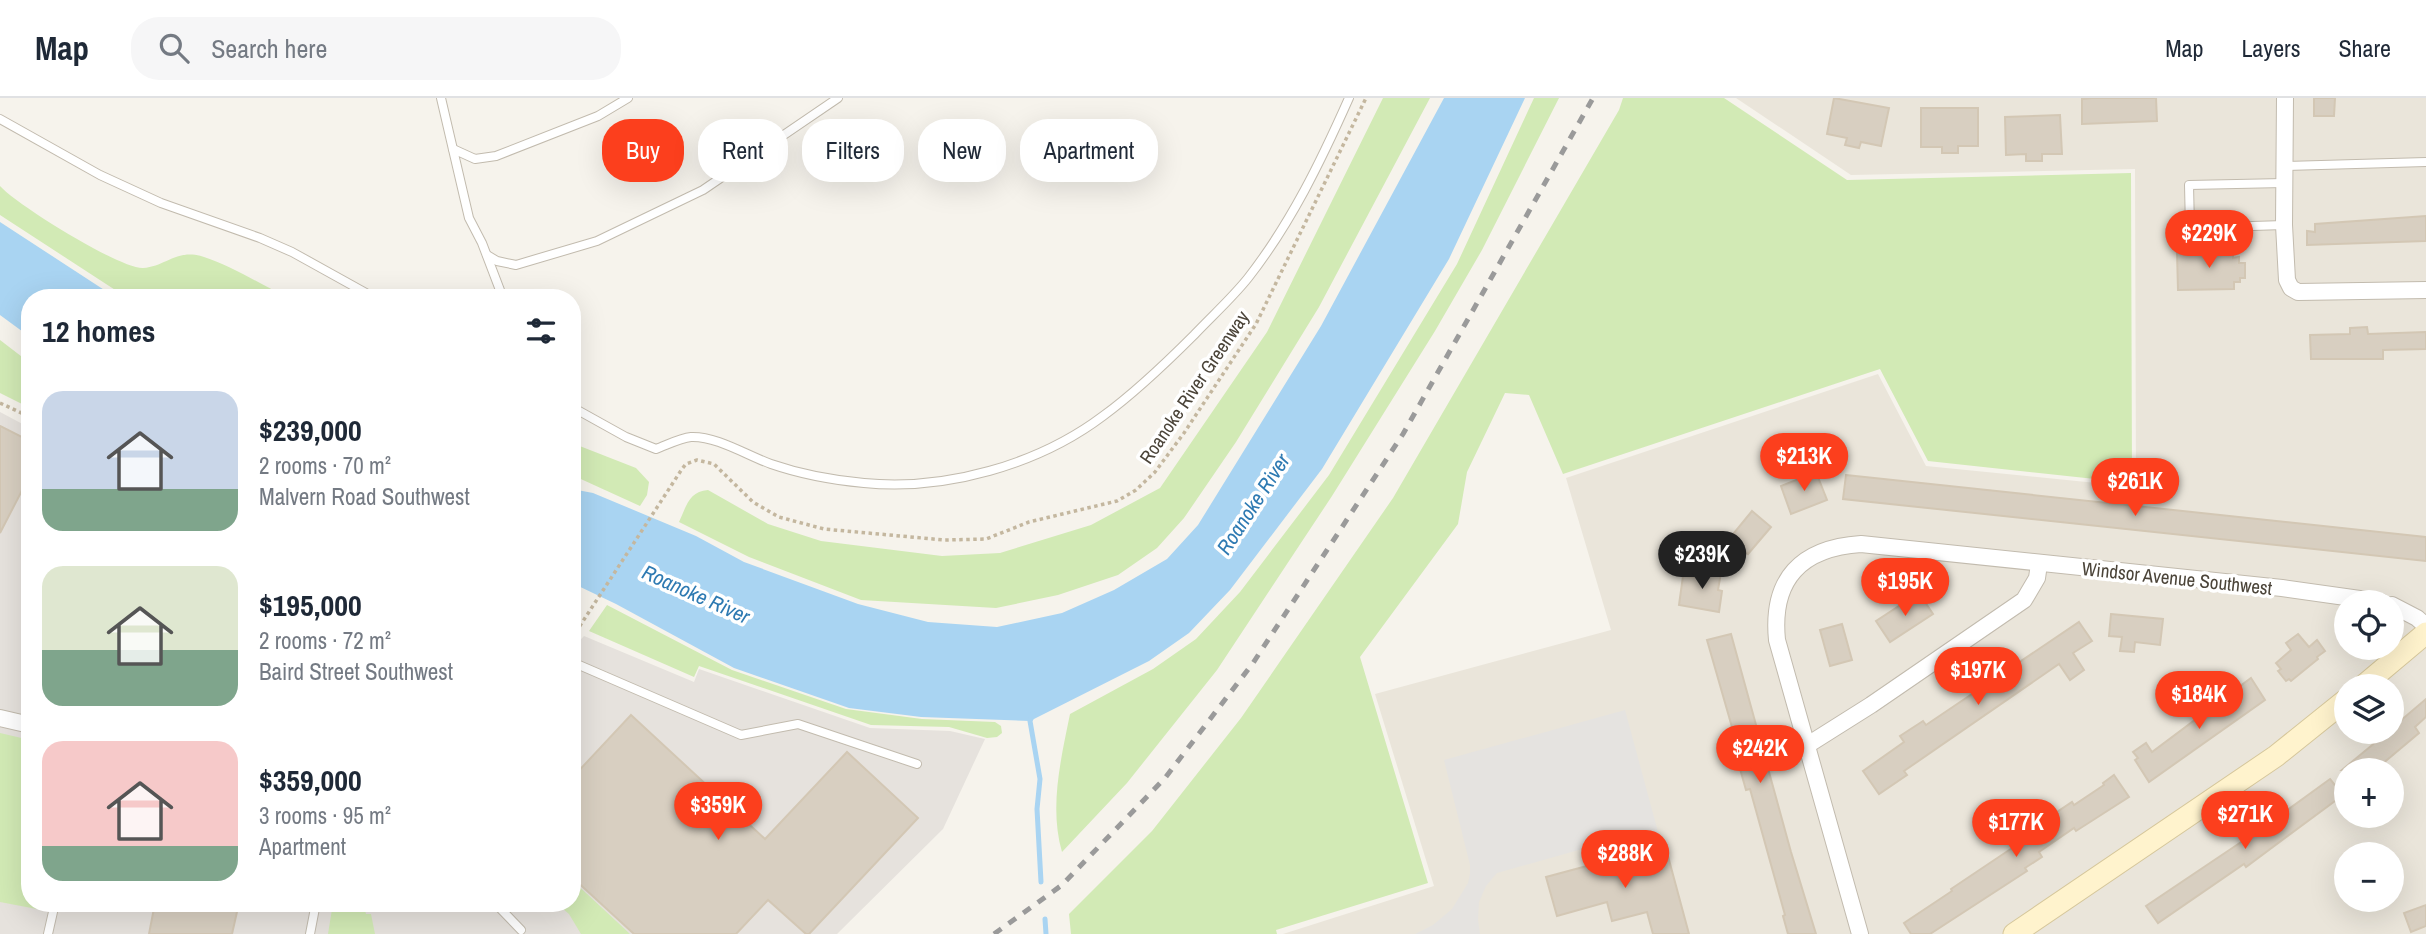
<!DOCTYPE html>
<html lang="en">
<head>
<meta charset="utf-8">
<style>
	body { margin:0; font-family:"Archivo Narrow",sans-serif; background:#f6f6f7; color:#1f2937; height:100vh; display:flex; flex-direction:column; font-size:26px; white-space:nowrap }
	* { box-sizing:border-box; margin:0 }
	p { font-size:23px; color:#747a83 }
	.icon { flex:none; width:38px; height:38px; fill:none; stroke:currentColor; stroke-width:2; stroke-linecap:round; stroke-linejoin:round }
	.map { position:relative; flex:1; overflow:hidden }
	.drawer { position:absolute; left:21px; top:191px; width:560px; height:623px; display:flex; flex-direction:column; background:#fff; border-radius:28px; box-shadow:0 7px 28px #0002 }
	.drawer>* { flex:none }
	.hud { position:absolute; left:602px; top:21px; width:665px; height:63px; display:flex; gap:14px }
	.buttons { position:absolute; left:2334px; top:492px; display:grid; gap:14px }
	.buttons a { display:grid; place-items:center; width:70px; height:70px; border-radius:50%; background:#fff; box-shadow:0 7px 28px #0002; font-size:35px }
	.price { position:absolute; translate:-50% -60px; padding:0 16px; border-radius:24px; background:#fc3f1d; color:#fff; font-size:23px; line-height:46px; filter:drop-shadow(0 2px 4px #0008) }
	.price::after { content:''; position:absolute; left:50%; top:42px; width:21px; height:16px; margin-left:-10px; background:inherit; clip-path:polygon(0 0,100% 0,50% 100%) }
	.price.on { background:#222; color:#fff }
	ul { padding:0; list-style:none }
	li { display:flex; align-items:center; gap:21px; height:175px; padding:0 21px }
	li span { display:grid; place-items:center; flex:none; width:196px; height:140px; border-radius:21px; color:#555 }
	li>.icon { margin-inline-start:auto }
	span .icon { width:84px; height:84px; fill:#fffc; stroke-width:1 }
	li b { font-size:30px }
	h2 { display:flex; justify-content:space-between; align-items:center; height:84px; padding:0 21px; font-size:30px }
	.pill { padding:0 24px; border-radius:28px; background:#fff; box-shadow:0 7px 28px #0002; font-size:24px; line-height:63px }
	.pill.on { background:#fc3f1d; color:#fff }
	header { display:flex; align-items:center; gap:42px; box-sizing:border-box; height:98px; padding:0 35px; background:#fff; border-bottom:2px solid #e0e1e3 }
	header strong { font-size:33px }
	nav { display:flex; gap:38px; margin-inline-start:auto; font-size:24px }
	.search { width:490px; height:63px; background:#f6f6f7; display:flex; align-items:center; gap:18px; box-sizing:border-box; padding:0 24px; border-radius:28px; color:#747a83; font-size:26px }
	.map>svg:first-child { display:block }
</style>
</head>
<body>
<header>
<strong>Map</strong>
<div class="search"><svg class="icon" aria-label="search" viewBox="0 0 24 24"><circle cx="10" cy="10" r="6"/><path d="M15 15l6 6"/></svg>Search here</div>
<nav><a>Map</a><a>Layers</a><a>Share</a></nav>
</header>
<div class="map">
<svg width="2426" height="836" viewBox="0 0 2426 836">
	<rect width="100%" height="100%" fill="#f6f3ec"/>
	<!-- residential -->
	<path fill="#eae5da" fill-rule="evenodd" d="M1736,0H2426V836H1283L1434,788L1375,596L1611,532L1566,380L1878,276L1926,368L2136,389L2135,71L1851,77ZM2347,504H2392V550H2347ZM2347,588H2392V634H2347ZM2347,672H2392V718H2347ZM2347,756H2392V802H2347Z"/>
	<!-- industrial -->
	<polygon fill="#e6e2dd" points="0,314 30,330 30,805 572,805 572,551 584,538 694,584 699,571 870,630 950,633 985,641 943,731 837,836 0,836"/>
	<!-- green -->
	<g fill="#d2eab5">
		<path d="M1383,0H1430L1319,209L1236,344L1184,420L1157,450L1118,477L1058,497L996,510L861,502L749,459L679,424C686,409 689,393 708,392L768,426L821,443L942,458L1000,455L1091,427L1160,390L1267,234Z"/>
		<path d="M1534,0H1559L1482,152L1435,233L1332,398L1217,572L1127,685L1062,754C1049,709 1061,661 1070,616L1153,571L1196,541L1240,494L1329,377L1457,166Z"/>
		<polygon points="1623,0 1724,0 1847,82 2131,75 2132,385 1928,363 1880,271 1563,376 1529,297 1505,295 1467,374 1458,426 1360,559 1428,785 1276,832 1277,836 1071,836 1069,816 1152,733 1241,620 1393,400 1619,12"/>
		<path d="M0,88C17,107 120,171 143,170C166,169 176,150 204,159C231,168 261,186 286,199H126L0,117Z"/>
		<polygon points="0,242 30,265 30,310 0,295"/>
		<polygon points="572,345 636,370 649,384 647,397 640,408 572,377"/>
		<polygon points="607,507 732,572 846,611 922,621 995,624 1001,628 1002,635 997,639 987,640 949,629 871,627 699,568 694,579 589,533"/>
		<polygon points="0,635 30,642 30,805 44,805 42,812 0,804"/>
		<polygon points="572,782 630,836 581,836 569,816 556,805 572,805"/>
		<polygon points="333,805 363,805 366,816 371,816 375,836 328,836"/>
	</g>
	<!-- parking -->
	<polygon fill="#e5e3e0" points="1625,612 1661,745 1626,755 1621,740 1497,775 1486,788 1479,804 1478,822 1480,836 1415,836 1433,827 1452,811 1468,785 1470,776 1470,767 1444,662"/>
	<!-- water -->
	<g fill="#a9d4f2">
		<polygon points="1444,0 1525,0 1449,161 1322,371 1230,492 1189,535 1149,563 1030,623 921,619 849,610 734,570 616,506 572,485 572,391 593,395 696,438 744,464 858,506 928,524 997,529 1062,515 1114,492 1167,461 1198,427 1321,228"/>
		<polygon points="0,124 115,199 30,200 30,239 0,217"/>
	</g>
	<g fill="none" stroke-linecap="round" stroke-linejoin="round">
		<!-- stream -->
		<g stroke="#a9d4f2" stroke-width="5">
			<polyline points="1033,616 1030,623 1040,681 1037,711 1041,784"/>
			<polyline points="1045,821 1046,836"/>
		</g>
	</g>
	<!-- building -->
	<g fill="#d8cfc1" stroke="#d3c7b4" stroke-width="2">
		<polygon points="1834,0 1889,10 1881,48 1861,44 1859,50 1845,47 1847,40 1827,36"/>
		<polygon points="2092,0 2156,0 2157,23 2082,26 2082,1"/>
		<polygon points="2314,0 2335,0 2334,18 2314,18"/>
		<polygon points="1921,10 1978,10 1978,48 1958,48 1958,55 1942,55 1942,49 1921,49"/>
		<polygon points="2060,17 2062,56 2042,56 2042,63 2026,63 2026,56 2006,57 2005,19"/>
		<polygon points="2426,118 2426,143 2307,147 2307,133 2315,134 2315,126"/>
		<polygon points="2233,153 2233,160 2239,159 2239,165 2245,165 2245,180 2240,180 2240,184 2234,184 2234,191 2178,192 2177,154"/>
		<polygon points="2367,229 2368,236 2426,234 2426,251 2383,252 2383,261 2311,261 2310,237 2350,236 2350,230"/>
		<polygon points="0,328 30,343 30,377 0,435"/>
		<polygon points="1816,374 1827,402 1791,416 1781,388"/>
		<polygon points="1846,377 2426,439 2426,463 1843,401"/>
		<polygon points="1752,413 1771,429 1748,456 1729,441"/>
		<polygon points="1697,471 1721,474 1718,492 1722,493 1719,514 1679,507 1683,478 1696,479"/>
		<polygon points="1919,495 1933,516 1890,544 1876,523"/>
		<polygon points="2111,516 2163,521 2160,547 2135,544 2134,554 2120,553 2122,539 2109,538"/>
		<polygon points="2079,524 2092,543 2073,555 2084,572 2070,582 2059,566 1904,673 1907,677 1879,696 1863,673 1904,644 1900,638 1923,623 1926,627"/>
		<polygon points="1842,526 1852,562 1830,568 1820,532"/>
		<polygon points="1731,536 1791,754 1816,836 1788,836 1783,818 1785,817 1750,691 1746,692 1737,660 1740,657 1707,542"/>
		<polygon points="2298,536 2309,549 2317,542 2325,553 2317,559 2318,561 2291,583 2289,581 2286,583 2278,573 2281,571 2276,565 2291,552 2286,545"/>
		<polygon points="2251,580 2265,602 2149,684 2135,662 2138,660 2133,654 2146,645 2152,654"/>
		<polygon points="2426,601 2426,619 2415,629 2419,635 2375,672 2342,672 2388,634 2392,634 2392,630"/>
		<polygon points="631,617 765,741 847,654 918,720 809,836 806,836 768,802 736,836 634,836 572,779 572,680"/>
		<polygon points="2114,677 2129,699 2076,733 2074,730 2039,754 2042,759 2025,770 2027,773 1930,836 1911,836 1904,825 1952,793 1951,791 2045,728 2042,724 2072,704 2074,707 2104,687 2103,685"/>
		<polygon points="2330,681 2343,697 2246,769 2244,766 2158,825 2146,808 2268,726"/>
		<polygon points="1665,747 1689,836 1653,836 1647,814 1612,823 1607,804 1557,818 1546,779"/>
		<polygon points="155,805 239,805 232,836 149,836"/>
		<polygon points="2426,807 2426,828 2411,834 2404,815"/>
	</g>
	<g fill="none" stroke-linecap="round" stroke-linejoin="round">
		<defs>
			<g id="lane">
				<polyline points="441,0 469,120 482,145 503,200"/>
				<polyline points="0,21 100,77 161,105 260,140 292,154 375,200"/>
				<polyline points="453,51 475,61 496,58 598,18 628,0"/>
				<polyline points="2285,68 2426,64"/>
				<polyline points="2284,127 2190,130 2189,87 2284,85"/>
				<polyline points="487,157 497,163 516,167 597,143 703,92 838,0"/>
				<path d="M572,309L626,339L656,351C667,347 680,340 691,339C717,338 746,357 771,366C800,376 832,382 864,385C945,393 1038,367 1103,318C1136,294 1165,266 1194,237C1212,218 1232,200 1248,180C1291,125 1321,63 1349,0"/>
				<polyline points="572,574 579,567 741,637 798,626 917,666"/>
				<polyline points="495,805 521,832"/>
				<polyline points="48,836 55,805"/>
				<polyline points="310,836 316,805"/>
			</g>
			<g id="street">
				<polyline points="2285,0 2284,127 2287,182 2291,190 2298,194 2426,192"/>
				<polyline points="2392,507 2417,520 2426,528"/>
				<polyline points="0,620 30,627"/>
				<polyline points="1806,648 1871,607 2024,502 2037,480 2039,466"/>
				<path d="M1860,836L1777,542C1771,481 1801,450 1861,446L2282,490L2381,504"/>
			</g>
			<g id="secondary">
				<polyline points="2363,588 2426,535"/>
				<polyline points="2014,836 2276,658 2347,601"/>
			</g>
		</defs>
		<!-- lane casing -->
		<use href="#lane" stroke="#c2bbae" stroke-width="10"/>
		<!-- street casing -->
		<use href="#street" stroke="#c2bbae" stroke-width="18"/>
		<!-- secondary casing -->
		<use href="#secondary" stroke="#d6c79b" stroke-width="23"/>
		<!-- path -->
		<g stroke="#c4b79f" stroke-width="3.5" stroke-dasharray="3.5 3.5" stroke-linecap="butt">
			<polyline points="0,305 30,319"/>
			<polyline points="572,540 682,371 686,366 697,362 714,366 753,404 779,419 824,431 944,442 986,441 1029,424 1117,403 1136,392 1155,374 1184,335 1256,226 1366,0"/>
		</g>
		<!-- lane -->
		<use href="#lane" stroke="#fff" stroke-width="8"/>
		<!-- street -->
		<use href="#street" stroke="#fff" stroke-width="16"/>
		<!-- secondary -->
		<use href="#secondary" stroke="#fff3cd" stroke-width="21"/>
		<!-- rail -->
		<polyline stroke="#9a9a9a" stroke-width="5" stroke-dasharray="9 9" stroke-linecap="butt" points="994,836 1062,787 1165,680 1253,565 1403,336 1593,0"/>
	</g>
	<g text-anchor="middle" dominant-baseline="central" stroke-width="7" stroke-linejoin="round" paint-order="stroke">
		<!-- street labels -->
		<g font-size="19" fill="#4b4439" stroke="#fff">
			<text transform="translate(1194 289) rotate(-56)">Roanoke River Greenway</text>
			<text transform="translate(2177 480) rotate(6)">Windsor Avenue Southwest</text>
		</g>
		<!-- water labels -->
		<g font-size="21" font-style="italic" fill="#2e7ab2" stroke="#fff">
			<text transform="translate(1253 406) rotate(-57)">Roanoke River</text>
			<text transform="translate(696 496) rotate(24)">Roanoke River</text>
		</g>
	</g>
</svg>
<div class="buttons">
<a><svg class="icon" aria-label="locate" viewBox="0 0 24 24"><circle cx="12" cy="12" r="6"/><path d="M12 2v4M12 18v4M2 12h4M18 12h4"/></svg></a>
<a><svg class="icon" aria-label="layers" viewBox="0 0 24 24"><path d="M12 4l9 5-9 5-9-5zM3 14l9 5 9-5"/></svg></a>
<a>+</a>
<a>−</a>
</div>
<b class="price" style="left:2209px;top:172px">$229K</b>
<b class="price" style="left:1804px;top:395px">$213K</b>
<b class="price" style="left:2135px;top:420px">$261K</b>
<b class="price on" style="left:1702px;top:493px">$239K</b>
<b class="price" style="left:1905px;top:520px">$195K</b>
<b class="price" style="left:1978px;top:609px">$197K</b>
<b class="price" style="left:2199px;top:633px">$184K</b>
<b class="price" style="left:1760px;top:687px">$242K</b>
<b class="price" style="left:718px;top:744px">$359K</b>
<b class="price" style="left:2245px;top:753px">$271K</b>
<b class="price" style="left:2016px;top:761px">$177K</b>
<b class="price" style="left:1625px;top:792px">$288K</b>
<div class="hud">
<a class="pill on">Buy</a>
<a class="pill">Rent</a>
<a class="pill">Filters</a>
<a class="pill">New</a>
<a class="pill">Apartment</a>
</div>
<section class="drawer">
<h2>12 homes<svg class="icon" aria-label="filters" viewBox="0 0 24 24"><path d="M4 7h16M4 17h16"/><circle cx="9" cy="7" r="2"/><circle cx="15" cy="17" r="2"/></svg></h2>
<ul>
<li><span style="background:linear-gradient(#c9d6e8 70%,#7fa58c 0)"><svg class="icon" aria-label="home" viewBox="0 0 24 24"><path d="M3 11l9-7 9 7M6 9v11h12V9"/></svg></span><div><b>$239,000</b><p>2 rooms · 70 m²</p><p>Malvern Road Southwest</p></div></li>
<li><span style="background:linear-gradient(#dfe7d0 60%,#7fa58c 0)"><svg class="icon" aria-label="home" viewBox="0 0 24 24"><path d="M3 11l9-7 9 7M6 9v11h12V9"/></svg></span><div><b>$195,000</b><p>2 rooms · 72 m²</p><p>Baird Street Southwest</p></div></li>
<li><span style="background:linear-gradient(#f6c9c9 75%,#7fa58c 0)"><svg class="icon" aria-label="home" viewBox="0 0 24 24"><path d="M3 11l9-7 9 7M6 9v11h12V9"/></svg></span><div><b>$359,000</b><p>3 rooms · 95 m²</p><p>Apartment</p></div></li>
</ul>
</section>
</div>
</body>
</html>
